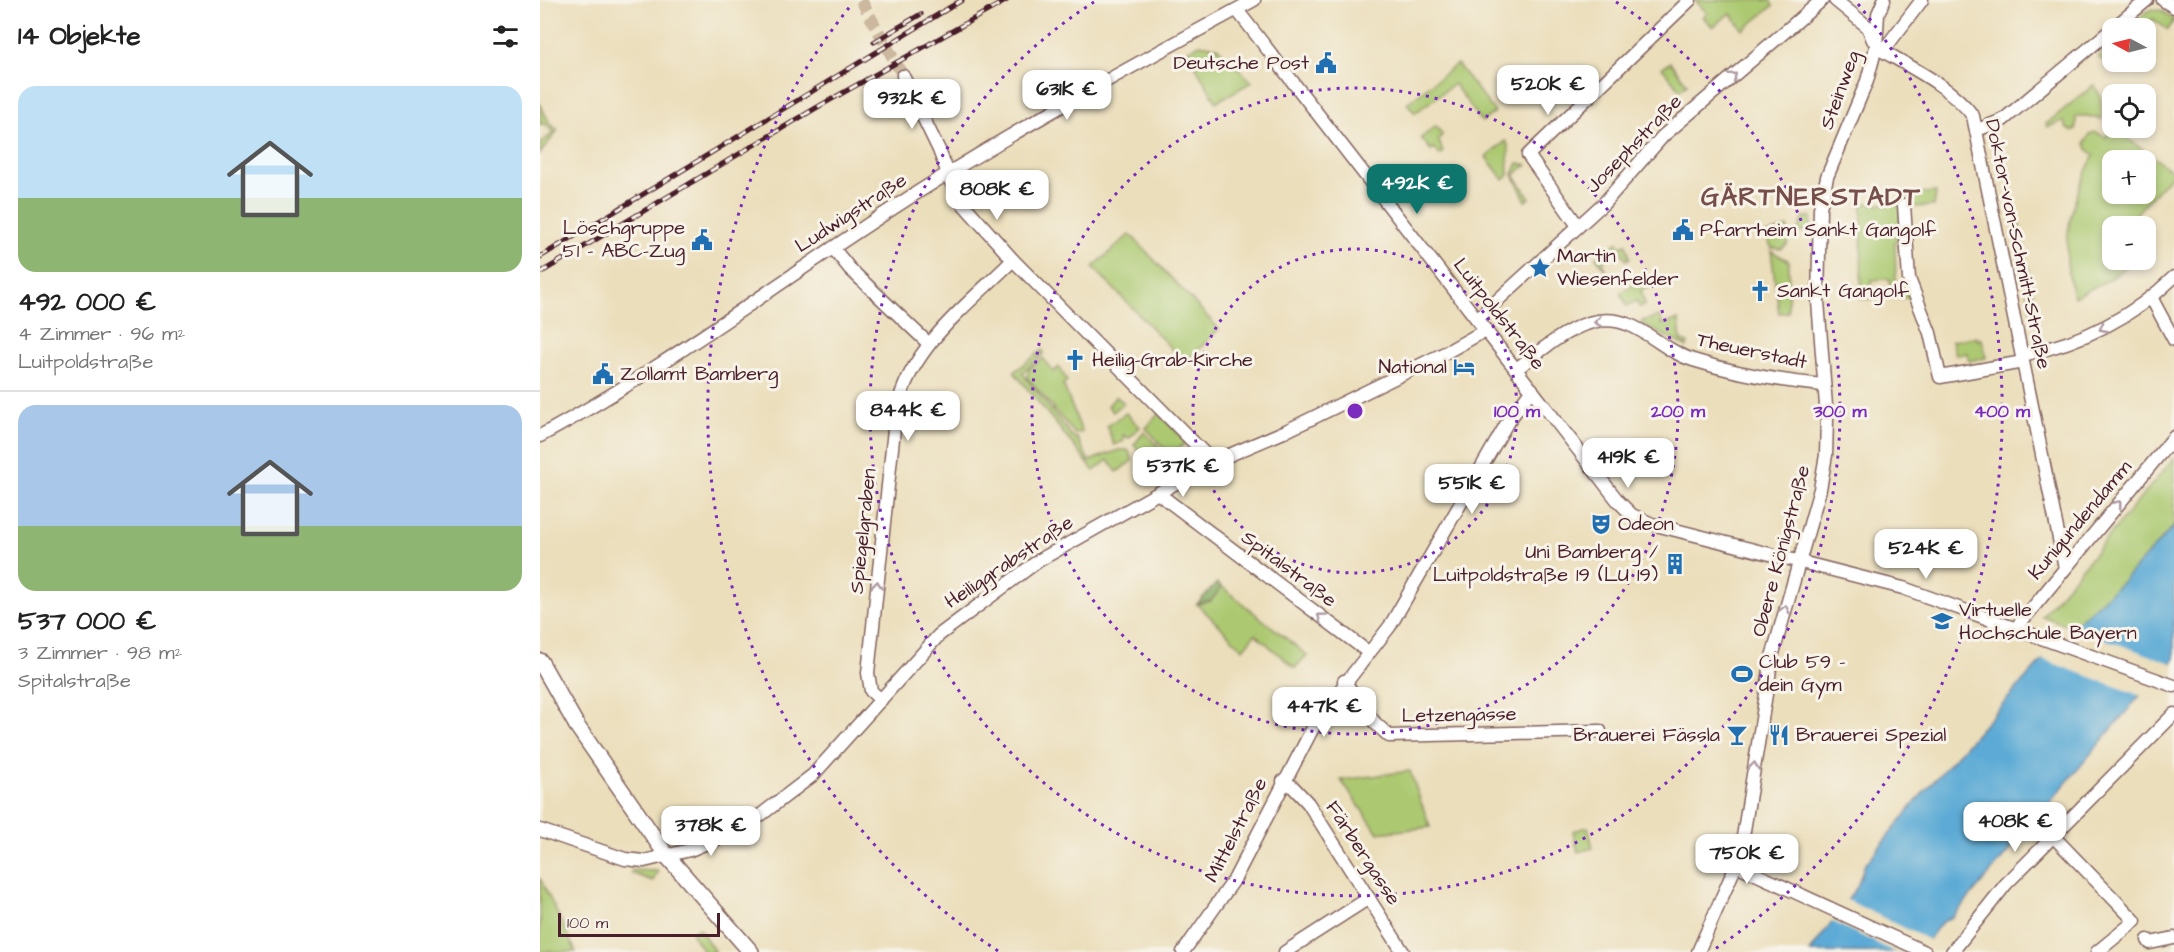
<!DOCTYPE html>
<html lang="de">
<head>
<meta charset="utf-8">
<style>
	body { margin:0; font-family:"Architects Daughter",sans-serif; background:#f2f2f2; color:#222; height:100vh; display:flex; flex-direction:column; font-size:22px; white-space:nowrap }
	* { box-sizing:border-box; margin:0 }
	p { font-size:20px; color:#767676 }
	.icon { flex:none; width:33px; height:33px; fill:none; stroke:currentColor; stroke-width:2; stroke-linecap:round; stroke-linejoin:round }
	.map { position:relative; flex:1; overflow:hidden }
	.panel { display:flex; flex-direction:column; background:#fff; width:540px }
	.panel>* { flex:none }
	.needle { width:39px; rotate:277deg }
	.buttons { position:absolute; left:1562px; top:18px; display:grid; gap:12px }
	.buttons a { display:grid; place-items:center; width:54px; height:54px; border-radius:12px; background:#fff; box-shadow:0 3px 9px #0003; font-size:30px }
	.scale { position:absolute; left:18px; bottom:15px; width:162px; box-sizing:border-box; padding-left:6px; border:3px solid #4a1f2b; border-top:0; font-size:16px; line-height:21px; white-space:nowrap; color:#4a1f2b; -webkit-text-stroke:4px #f7f3e8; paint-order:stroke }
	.price { position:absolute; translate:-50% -51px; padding:0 14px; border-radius:12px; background:#fff; color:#222; font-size:20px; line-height:39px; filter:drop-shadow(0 2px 3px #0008) }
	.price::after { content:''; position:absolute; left:50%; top:36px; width:18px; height:14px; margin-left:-9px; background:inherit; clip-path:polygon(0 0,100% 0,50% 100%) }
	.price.selected { background:#0f766e; color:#fff }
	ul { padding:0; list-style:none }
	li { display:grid; align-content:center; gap:12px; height:318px; padding:0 18px }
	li+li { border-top:2px solid #e0e0e0 }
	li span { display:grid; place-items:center; height:186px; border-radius:18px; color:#555 }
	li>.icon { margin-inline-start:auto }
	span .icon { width:108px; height:108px; fill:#fffc; stroke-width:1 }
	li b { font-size:26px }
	h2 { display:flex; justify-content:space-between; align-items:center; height:72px; padding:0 18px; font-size:26px }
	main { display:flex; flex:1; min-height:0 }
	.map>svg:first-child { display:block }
</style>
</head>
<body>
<main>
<section class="panel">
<h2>14 Objekte<svg class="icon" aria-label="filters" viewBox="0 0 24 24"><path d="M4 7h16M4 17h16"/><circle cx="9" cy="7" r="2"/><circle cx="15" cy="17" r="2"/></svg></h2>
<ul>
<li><span style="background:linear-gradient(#bfe0f5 60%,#8fb573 0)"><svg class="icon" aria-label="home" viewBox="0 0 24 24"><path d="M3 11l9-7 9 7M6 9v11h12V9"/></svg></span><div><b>492 000 €</b><p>4 Zimmer · 96 m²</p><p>Luitpoldstraße</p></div></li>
<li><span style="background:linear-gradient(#a9c7e8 65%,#8fb573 0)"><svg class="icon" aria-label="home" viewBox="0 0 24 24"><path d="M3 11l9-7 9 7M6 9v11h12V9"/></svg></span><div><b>537 000 €</b><p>3 Zimmer · 98 m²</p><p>Spitalstraße</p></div></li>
</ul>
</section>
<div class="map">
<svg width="1634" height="952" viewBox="0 0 1634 952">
	<rect width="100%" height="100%" fill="#f7f3e8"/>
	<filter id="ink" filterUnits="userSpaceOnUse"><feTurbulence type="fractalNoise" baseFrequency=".0167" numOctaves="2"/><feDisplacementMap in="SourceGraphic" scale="12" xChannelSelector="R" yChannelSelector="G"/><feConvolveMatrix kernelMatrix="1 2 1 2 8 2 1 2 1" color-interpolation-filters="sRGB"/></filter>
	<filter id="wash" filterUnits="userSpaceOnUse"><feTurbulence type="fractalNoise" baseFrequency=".008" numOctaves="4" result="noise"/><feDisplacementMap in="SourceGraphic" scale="24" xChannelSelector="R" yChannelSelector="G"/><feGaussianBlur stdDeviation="1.35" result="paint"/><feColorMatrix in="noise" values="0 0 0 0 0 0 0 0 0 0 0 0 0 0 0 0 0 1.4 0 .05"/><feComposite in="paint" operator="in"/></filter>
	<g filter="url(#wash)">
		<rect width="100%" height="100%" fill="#ebdebb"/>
		<!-- green -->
		<g fill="#acc971" stroke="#7b744e" stroke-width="1.5" fill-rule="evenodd">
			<polygon points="1155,0 1230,0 1233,6 1203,30 1190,13 1173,27 1163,17 1167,13"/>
			<polygon points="1612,9 1622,11 1634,20 1628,30 1613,19 1605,29 1588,28 1604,13"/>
			<polygon points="660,44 677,47 712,82 676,102 651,58 639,55"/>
			<polygon points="1572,44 1570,60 1579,67 1576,70 1558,57"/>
			<polygon points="1130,62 1147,84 1140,90 1122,68"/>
			<polygon points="917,64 955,112 942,122 914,84 875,113 867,103"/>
			<polygon points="1554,85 1561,97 1562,120 1548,116 1536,116 1536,129 1532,131 1527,129 1523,121 1507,127 1506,124"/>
			<polygon points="0,103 10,124 18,130 0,154 0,144 14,132 3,123 0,125"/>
			<polygon points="896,126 902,134 899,141 903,153 900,155 894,148 891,150 881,138"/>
			<path d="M1573,128L1634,172L1585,226H1572V260H1590L1593,262L1569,280L1534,297C1531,285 1527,272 1527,260C1525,224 1538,186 1554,155L1547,149L1545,143L1550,134L1555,132L1566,137ZM1572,160H1605V194H1572Z"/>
			<path d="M966,141C973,153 964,163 969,175L964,180L946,157Z"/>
			<polygon points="978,163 987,165 974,175 990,198 986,201 973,174"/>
			<polygon points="1396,192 1394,206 1368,207 1367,194"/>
			<polygon points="1322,203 1361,205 1362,233 1358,231 1354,234 1358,240 1362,238 1363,242 1355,242 1356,284 1366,284 1373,297 1351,298 1350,279 1331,280 1332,299 1321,299"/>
			<polygon points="1271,216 1271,230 1257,233 1264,218"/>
			<polygon points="1478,218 1499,322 1493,323 1496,321 1495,316 1492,316 1473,219"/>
			<polygon points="1248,227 1248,244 1241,249 1232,248 1224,235"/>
			<polygon points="590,234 679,329 645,363 553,267"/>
			<polygon points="1078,242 1080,246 1086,244 1090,258 1086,260 1080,250 1062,262 1067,273 1056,257"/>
			<polygon points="1231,251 1249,261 1248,312 1239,313"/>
			<polygon points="1107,278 1109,288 1101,290 1105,305 1099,307 1097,301 1087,306 1080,292"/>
			<polygon points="1120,316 1122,324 1139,320 1141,341 1148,343 1147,347 1103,325 1102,321"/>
			<polygon points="1436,337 1437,340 1442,339 1446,358 1429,361 1427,353 1416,355 1412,341"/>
			<polygon points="502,350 504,353 482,373 533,437 537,438 549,461 579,450 588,450 593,460 577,472 568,460 554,471 474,372"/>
			<polygon points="503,358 513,372 519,367 527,381 523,384 542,432 535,434 487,377 489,369"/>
			<polygon points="576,396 584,403 573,412 568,406"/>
			<polygon points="586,413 600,427 589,438 583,435 584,441 574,445 567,426"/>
			<polygon points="619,413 646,442 631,456 606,428"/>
			<polygon points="604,432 629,458 613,470 594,445"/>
			<polygon points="1634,458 1634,526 1582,582 1532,627 1502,616"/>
			<polygon points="632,461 643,474 625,484 615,472"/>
			<polygon points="677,583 767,655 755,668 715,634 703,649 657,604"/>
			<polygon points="870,771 890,827 838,833 801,780"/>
			<polygon points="1048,827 1053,848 1038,852 1033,831"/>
			<polygon points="92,870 118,871 113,881 91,873"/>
			<polygon points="0,878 36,952 0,952"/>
			<polygon points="159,928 175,952 164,952 151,933"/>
		</g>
		<!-- forest -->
		<polygon fill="#89ad63" stroke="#6a6647" stroke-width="1.5" points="677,583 681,587 671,601 657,604"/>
		<!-- water -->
		<polygon fill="#5baad5" stroke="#526480" stroke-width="1.5" points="1634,526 1634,660 1597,699 1414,916 1401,923 1379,952 1270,952 1317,887 1324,866 1382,794 1532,627 1582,582"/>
		<!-- pier -->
		<g fill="#ebdebb">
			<polygon points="1528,626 1634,664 1604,697 1499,658"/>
			<polygon points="1305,899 1391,941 1383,952 1355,952 1289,920"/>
		</g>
	</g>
	<g filter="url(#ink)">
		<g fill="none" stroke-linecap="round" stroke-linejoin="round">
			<!-- minor-tunnel -->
			<polyline stroke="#cbb89e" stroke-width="12" stroke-dasharray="12 6" stroke-linecap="butt" points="321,0 363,76"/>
			<defs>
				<g id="minor">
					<polyline points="1295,0 1328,27 1333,40"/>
					<polyline points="1623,0 1634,7"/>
					<polyline points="697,10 1078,501 1092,515 1112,524 1363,588 1634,686"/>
					<path d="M1336,47C1368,66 1411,86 1433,116L1525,568"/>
					<polyline points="1336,47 1346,47 1382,0"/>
					<polyline points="363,76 399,150 417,197 473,260 673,462"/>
					<polyline points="1437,130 1463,120 1607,0"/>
					<polyline points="1364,205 1369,279 1390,333 1400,377 1483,362"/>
					<polyline points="1038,226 988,155 1150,0"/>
					<polyline points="293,248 310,269 389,344"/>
					<polyline points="1612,299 1634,340"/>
					<polyline points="937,319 1065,202 1123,136 1282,0"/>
					<path d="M1482,355C1541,343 1591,319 1634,277"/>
					<path d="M976,369C1000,352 1029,325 1058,321C1097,315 1119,350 1153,360C1194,373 1240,381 1283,385"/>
					<path d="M0,436C142,359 269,258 407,174C507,112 611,56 714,0"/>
					<polyline points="619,494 828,652"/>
					<polyline points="1476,628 1634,437"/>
					<polyline points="804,681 835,723 849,736 1060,731"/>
					<path d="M341,700L331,691L328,673L355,420C364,351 427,306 473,260"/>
					<polyline points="743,781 753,787 768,803 863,952"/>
					<polyline points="0,830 85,859 104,861 150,850 205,827 273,775 399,635 498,561 673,462 746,431 905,353 946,330"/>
					<polyline points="1513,836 1595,921 1557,952"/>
					<polyline points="1196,865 1385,952"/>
					<polyline points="1608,940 1610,943 1634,938"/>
					<polyline points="643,952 694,880 777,720 850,626 967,423 992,389"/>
					<polyline points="745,952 829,898"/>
					<polyline points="1158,952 1193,872 1202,843 1232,657 1280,489 1286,455 1287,419 1278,301 1280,208 1287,177 1327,81 1336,47 1338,14 1344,0"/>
					<polyline points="1412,952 1466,884 1634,714"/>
				</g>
				<polyline id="major" points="0,661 37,726 127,856 211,952"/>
			</defs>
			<!-- minor casing -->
			<use href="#minor" stroke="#82625d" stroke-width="15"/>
			<!-- major casing -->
			<use href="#major" stroke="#82625d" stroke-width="18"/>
			<!-- minor -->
			<use href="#minor" stroke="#fff" stroke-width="12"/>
			<!-- major -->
			<use href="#major" stroke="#fff" stroke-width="15"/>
			<defs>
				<g id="rail">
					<polyline points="334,42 381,14"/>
					<polyline points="0,257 422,0"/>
					<polyline points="0,273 276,108 467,0"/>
				</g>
			</defs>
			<!-- rail casing -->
			<use href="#rail" stroke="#4a1f2b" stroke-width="5"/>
			<!-- rail -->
			<use href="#rail" stroke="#f7f3e8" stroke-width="3" stroke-dasharray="9" stroke-linecap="butt"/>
		</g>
		<!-- one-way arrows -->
		<defs><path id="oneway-chevron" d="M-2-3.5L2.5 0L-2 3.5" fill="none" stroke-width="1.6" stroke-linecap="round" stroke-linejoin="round" transform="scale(1.5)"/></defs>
		<g stroke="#ae9aa0">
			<use href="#oneway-chevron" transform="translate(1193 76) rotate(-40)"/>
			<use href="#oneway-chevron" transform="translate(1058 322) rotate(171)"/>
			<use href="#oneway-chevron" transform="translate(1563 328) rotate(152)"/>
			<use href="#oneway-chevron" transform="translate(1578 504) rotate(-50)"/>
			<use href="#oneway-chevron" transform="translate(337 585) rotate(-84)"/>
			<use href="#oneway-chevron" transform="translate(1245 609) rotate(-76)"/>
			<use href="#oneway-chevron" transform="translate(781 617) rotate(-143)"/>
			<use href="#oneway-chevron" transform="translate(1214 766) rotate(-83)"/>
		</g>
	</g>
	<!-- distance rings -->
	<g fill="none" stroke="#7b2cbf" stroke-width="3" stroke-dasharray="3 6">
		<circle cx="815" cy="411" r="162"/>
		<circle cx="815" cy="411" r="323"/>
		<path d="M1076 2A485 485 0 1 1 554 2"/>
		<path d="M458 951A647 647 0 0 1 312 4M1318 4A647 647 0 0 1 1172 951"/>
	</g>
	<!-- icons -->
	<defs>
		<symbol id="civic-bare" viewBox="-9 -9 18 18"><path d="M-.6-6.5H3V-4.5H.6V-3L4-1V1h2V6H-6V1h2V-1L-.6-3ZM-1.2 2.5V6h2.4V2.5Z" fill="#1f6fb2" stroke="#f7f3e8" stroke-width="2.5" paint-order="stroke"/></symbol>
		<symbol id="sight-bare" viewBox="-9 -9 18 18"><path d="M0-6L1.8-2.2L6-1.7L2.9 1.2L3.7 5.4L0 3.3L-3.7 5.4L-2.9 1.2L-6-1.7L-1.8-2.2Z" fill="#1f6fb2" stroke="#f7f3e8" stroke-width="2.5" paint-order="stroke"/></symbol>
		<symbol id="church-bare" viewBox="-9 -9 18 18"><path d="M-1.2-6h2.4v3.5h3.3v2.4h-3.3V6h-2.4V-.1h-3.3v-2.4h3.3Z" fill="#1f6fb2" stroke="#f7f3e8" stroke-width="2.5" paint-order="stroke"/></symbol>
		<symbol id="hotel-bare" viewBox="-9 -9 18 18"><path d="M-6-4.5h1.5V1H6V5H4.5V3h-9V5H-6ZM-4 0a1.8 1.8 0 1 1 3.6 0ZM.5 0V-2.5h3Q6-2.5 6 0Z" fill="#1f6fb2" stroke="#f7f3e8" stroke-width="2.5" paint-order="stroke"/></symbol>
		<symbol id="theatre-bare" viewBox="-9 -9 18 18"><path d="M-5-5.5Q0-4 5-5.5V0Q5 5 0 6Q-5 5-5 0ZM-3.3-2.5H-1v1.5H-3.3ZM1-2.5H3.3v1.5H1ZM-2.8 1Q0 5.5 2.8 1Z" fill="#1f6fb2" stroke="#f7f3e8" stroke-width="2.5" paint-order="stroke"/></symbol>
		<symbol id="building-bare" viewBox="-9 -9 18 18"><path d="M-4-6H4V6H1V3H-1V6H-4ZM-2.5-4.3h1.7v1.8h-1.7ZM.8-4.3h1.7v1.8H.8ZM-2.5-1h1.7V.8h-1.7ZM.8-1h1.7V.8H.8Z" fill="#1f6fb2" stroke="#f7f3e8" stroke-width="2.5" paint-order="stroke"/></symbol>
		<symbol id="university-bare" viewBox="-9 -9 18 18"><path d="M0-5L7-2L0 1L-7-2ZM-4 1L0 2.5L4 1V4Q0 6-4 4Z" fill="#1f6fb2" stroke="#f7f3e8" stroke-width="2.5" paint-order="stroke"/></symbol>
		<symbol id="stadium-bare" viewBox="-9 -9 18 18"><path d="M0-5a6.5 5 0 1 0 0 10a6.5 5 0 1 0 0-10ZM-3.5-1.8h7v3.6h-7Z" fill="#1f6fb2" stroke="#f7f3e8" stroke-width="2.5" paint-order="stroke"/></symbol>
		<symbol id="bar-bare" viewBox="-9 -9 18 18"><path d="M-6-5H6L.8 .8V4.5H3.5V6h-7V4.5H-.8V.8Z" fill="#1f6fb2" stroke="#f7f3e8" stroke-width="2.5" paint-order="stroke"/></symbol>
		<symbol id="restaurant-bare" viewBox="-9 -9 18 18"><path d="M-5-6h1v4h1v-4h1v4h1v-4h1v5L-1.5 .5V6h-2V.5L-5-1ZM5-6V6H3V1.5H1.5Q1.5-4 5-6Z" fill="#1f6fb2" stroke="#f7f3e8" stroke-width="2.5" paint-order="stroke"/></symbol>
	</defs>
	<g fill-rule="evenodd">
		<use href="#civic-bare" x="771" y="48" width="30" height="30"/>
		<use href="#civic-bare" x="1128" y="215" width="30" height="30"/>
		<use href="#civic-bare" x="147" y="225" width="30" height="30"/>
		<use href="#sight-bare" x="985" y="253" width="30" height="30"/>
		<use href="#church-bare" x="1205" y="276" width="30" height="30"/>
		<use href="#church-bare" x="520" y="345" width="30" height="30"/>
		<use href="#hotel-bare" x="909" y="352" width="30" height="30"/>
		<use href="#civic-bare" x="48" y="359" width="30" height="30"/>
		<use href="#theatre-bare" x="1046" y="509" width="30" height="30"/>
		<use href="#building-bare" x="1120" y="549" width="30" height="30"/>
		<use href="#university-bare" x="1387" y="606" width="30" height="30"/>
		<use href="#stadium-bare" x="1187" y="659" width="30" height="30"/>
		<use href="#bar-bare" x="1182" y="720" width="30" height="30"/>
		<use href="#restaurant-bare" x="1224" y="720" width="30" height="30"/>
	</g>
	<g text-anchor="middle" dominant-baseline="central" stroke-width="6" stroke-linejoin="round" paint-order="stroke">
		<!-- poi labels -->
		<g font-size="20" fill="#4a1f2b" stroke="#f7f3e8" text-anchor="start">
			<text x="769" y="63" text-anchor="end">Deutsche Post</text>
			<text x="145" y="228" text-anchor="end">Löschgruppe<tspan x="145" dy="23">51 - ABC-Zug</tspan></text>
			<text x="1160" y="230">Pfarrheim Sankt Gangolf</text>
			<text x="1017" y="256">Martin<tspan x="1017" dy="23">Wiesenfelder</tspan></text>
			<text x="1237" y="291">Sankt Gangolf</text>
			<text x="552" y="360">Heilig-Grab-Kirche</text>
			<text x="907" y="367" text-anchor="end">National</text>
			<text x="80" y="374">Zollamt Bamberg</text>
			<text x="1078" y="524">Odeon</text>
			<text x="1118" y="552" text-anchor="end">Uni Bamberg /<tspan x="1118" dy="23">Luitpoldstraße 19 (LU 19)</tspan></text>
			<text x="1419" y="610">Virtuelle<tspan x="1419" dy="23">Hochschule Bayern</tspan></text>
			<text x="1219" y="662">Club 59 -<tspan x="1219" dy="23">dein Gym</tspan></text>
			<text x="1180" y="735" text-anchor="end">Brauerei Fässla</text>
			<text x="1256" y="735">Brauerei Spezial</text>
		</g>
		<!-- street labels -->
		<g font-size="20" fill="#4a1f2b" stroke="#f7f3e8">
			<text transform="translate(1300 90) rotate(-70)">Steinweg</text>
			<text transform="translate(1094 144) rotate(-46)">Josephstraße</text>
			<text transform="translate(311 213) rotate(-33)">Ludwigstraße</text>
			<text transform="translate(1478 244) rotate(78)">Doktor-von-Schmitt-Straße</text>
			<text transform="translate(959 314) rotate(52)">Luitpoldstraße</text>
			<text transform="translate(1212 351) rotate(12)">Theuerstadt</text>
			<text transform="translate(1540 520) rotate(-50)">Kunigundendamm</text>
			<text transform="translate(323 531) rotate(-84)">Spiegelgraben</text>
			<text transform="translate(1241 551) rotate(-75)">Obere Königstraße</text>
			<text transform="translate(469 562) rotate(-34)">Heiliggrabstraße</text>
			<text transform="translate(749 569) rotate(37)">Spitalstraße</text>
			<text transform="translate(919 715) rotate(-1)">Letzengasse</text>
			<text transform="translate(696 830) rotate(-63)">Mittelstraße</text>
			<text transform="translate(823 853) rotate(57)">Färbergasse</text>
		</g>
		<!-- district labels -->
		<g font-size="26" font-weight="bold" letter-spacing="1.5" fill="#764e4a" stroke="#f7f3e8">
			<text x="1271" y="197">GÄRTNERSTADT</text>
		</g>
	</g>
	<circle cx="815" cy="411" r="9" fill="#7b2cbf" stroke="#f7f3e8" stroke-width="3"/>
	<g font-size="18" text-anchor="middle" font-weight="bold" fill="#7b2cbf" stroke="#f7f3e8" stroke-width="6" stroke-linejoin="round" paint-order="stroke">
		<text x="977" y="417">100 m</text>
		<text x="1138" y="417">200 m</text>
		<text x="1300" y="417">300 m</text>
		<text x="1462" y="417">400 m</text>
	</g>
</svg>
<div class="buttons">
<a><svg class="needle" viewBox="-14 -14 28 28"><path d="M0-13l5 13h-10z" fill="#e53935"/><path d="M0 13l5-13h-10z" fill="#767676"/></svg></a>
<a><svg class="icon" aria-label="locate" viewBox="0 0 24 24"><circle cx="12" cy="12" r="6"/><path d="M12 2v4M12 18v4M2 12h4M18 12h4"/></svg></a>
<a>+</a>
<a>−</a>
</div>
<div class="scale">100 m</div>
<b class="price" style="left:1008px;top:116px">520K €</b>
<b class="price" style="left:527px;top:121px">631K €</b>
<b class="price" style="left:372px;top:130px">932K €</b>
<b class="price selected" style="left:877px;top:215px">492K €</b>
<b class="price" style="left:457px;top:221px">808K €</b>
<b class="price" style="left:368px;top:442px">844K €</b>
<b class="price" style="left:1088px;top:489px">419K €</b>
<b class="price" style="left:643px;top:498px">537K €</b>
<b class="price" style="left:932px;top:515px">551K €</b>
<b class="price" style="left:1386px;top:580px">524K €</b>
<b class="price" style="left:784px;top:738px">447K €</b>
<b class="price" style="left:1475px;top:853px">408K €</b>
<b class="price" style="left:171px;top:857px">378K €</b>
<b class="price" style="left:1207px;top:885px">750K €</b>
</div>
</main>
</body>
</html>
